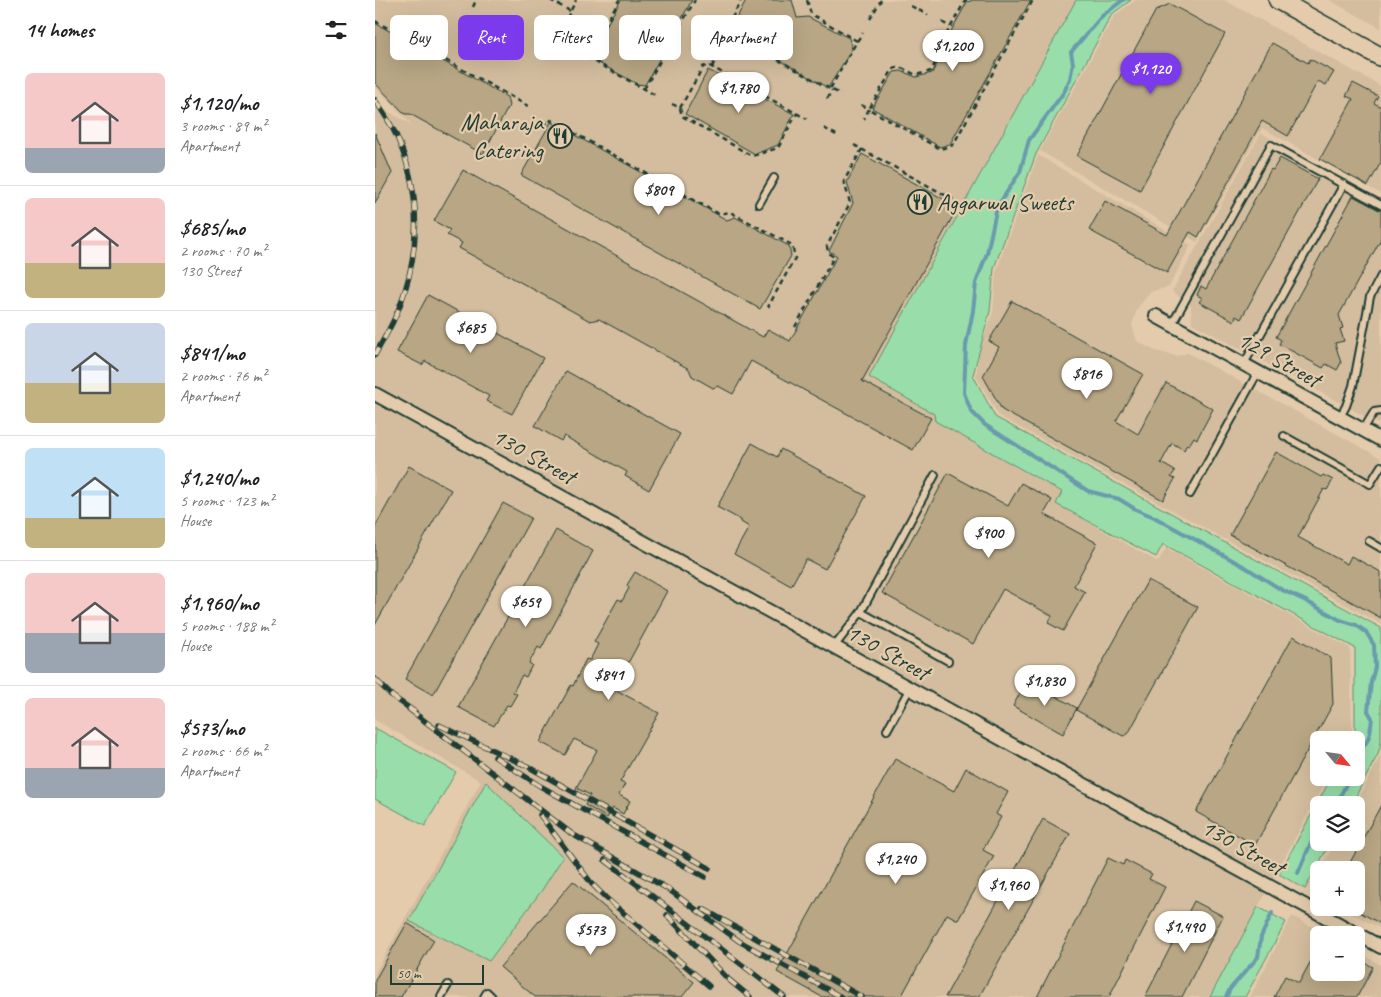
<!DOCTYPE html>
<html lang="en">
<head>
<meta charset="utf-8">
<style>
	body { margin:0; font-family:Caveat,sans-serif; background:#f6f6f6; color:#202124; height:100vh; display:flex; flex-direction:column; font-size:19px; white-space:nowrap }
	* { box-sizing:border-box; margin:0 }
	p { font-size:16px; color:#757577 }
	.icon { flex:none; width:28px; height:28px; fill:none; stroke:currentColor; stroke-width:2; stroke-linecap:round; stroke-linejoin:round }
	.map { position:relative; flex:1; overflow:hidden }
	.drawer { display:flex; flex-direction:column; background:#fff; width:375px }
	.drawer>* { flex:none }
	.hud { position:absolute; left:15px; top:15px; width:475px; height:45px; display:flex; gap:10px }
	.needle { width:32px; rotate:119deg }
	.fabs { position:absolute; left:935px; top:731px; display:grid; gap:10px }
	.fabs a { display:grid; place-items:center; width:55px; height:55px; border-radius:8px; background:#fff; box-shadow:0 5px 20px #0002; font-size:25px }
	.scale { position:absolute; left:15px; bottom:12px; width:94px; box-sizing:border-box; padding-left:5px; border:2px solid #1f3d34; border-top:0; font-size:14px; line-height:18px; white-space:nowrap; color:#1f3d34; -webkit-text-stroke:4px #e4cbac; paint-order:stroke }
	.price { position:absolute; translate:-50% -42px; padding:0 11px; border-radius:18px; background:#fff; color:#222; font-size:16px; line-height:32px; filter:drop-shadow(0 1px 2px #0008) }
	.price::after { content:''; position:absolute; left:50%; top:30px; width:15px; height:11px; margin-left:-8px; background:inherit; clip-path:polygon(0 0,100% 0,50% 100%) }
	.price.selected { background:#7c3aed; color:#fff }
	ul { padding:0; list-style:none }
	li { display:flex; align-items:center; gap:15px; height:125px; padding:0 25px }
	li+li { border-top:1px solid #e0e0e0 }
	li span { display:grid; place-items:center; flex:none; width:140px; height:100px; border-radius:8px; color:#555 }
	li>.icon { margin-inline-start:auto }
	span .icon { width:60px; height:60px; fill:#fffc; stroke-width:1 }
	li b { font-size:21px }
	h2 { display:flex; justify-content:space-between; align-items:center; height:60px; padding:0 25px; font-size:21px }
	.tag { padding:0 18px; border-radius:8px; background:#fff; box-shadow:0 5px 20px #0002; font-size:18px; line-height:45px }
	.tag.selected { background:#7c3aed; color:#fff }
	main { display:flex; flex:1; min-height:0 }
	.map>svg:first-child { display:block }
</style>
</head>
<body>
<main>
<section class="drawer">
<h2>14 homes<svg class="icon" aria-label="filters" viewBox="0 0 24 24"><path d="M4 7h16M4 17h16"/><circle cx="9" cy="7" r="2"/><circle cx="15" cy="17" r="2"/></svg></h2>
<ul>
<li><span style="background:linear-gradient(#f6c9c9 75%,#9aa5b1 0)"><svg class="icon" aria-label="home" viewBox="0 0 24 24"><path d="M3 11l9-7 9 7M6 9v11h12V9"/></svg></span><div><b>$1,120/mo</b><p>3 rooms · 89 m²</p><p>Apartment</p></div></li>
<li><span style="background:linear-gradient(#f6c9c9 65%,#c2b280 0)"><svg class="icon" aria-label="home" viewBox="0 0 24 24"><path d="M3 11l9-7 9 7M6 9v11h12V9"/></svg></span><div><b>$685/mo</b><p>2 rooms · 70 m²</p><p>130 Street</p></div></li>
<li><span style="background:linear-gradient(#c9d6e8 60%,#c2b280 0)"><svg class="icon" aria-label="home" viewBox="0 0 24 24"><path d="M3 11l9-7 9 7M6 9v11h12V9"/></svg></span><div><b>$841/mo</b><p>2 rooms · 76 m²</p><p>Apartment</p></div></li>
<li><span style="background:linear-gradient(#bfe0f5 70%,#c2b280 0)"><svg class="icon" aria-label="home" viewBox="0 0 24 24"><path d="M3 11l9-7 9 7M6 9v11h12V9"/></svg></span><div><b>$1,240/mo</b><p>5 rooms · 123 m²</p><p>House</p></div></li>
<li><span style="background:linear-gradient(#f6c9c9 60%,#9aa5b1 0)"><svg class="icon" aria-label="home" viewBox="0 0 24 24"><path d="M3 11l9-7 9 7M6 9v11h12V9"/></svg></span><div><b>$1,960/mo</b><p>5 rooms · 188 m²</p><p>House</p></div></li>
<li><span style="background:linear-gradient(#f6c9c9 70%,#9aa5b1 0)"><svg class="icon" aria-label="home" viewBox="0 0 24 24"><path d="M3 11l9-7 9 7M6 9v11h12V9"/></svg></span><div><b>$573/mo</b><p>2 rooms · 66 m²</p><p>Apartment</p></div></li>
</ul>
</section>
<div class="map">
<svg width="1006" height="997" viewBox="0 0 1006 997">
	<rect width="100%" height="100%" fill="#e4cbac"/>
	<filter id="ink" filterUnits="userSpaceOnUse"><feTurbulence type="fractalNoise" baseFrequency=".02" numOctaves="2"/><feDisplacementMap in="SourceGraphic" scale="10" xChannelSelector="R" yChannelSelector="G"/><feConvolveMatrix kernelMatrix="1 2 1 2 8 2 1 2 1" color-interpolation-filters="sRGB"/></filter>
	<g filter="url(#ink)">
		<!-- built -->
		<g fill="#d3bd9e">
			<polygon points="0,0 701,0 494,377 560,414 560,421 687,493 681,504 783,562 791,548 975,648 977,730 972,740 944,740 944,778 952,778 835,997 0,997 0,973 106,781 0,720 0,104 37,125 0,86"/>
			<polygon points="761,0 849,0 1006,86 1006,194 887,128 822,242 665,151 740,15"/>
			<polygon points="954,0 1006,0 1006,28"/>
			<polygon points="886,133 1006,199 1006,425 817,323 816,306 797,291"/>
			<polygon points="663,155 816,245 794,287 775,292 762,309 757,325 762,341 780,351 801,356 813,353 1006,458 1006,624 624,416 601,376 605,349 618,313 621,272"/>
			<polygon points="1006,755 1006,929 966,908 981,908 981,870 945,870 960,843 981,842 981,805 980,805"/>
			<polygon points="944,873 944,895 935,890"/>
			<polygon points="917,916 952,935 944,935 944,972 981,972 981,951 1006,965 1006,997 875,997"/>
		</g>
		<!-- green -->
		<g fill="#99deaa" stroke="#5c8e6f">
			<polygon points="701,0 756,0 737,14 661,154 619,268 615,311 598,375 620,417 1006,628 1006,742 1003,754 976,805 944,805 944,842 955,843 930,889 904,874 956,778 981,778 981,740 976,740 980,733 980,648 788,544 781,557 681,504 687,492 560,421 559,414 494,377"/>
			<polygon points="0,728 81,772 50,826 0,799"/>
			<polygon points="111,782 188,857 167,890 114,961 34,921"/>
			<polygon points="883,907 911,922 870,997 835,997"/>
		</g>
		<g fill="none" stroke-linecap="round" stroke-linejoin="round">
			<!-- stream -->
			<g stroke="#699bad" stroke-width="4">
				<polyline points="748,0 727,16 696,52 698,64 695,79 689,92 654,140 645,172 622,207 612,253 601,283 598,311 591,345 589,393 596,411 610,425 713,491 744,499 760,509 779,517 870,567 907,590 929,600 965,620 981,625 991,632 999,645 1000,667 996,682 993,711 997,718 995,733 992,741 981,757"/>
				<polyline points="961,805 974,778"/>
				<polyline points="923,873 935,845 944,831"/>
				<polyline points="851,997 855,989 883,957 886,937 897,913"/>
			</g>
		</g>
		<!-- building -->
		<g fill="#b8a684" stroke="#1f3d34">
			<polygon points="246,0 317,0 270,85 262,84 213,57"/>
			<polygon points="371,0 417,0 422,18 433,17 474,38 477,49 453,88 355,31"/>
			<polygon points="598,0 656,0 575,144 565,147 497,108 519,72 526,71 541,77 557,73 564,60 563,55 592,2"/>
			<polygon points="795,4 850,34 765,190 702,156 781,10"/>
			<polygon points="0,23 132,97 134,106 108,154 35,114 30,114 0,83"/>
			<polygon points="897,43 933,63 935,59 959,72 951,85 943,81 913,136 887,121 823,237 815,232 792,273 714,230 730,201 792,235"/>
			<polygon points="333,70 419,114 403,145 380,154 310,114"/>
			<polygon points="978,83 1003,96 999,103 1006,107 1006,162 993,186 945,159 978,99 971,96"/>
			<polygon points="176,122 352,220 360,217 414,246 416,256 385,309 146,175"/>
			<polygon points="0,133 17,173 0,203"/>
			<polygon points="487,154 583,207 487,381 556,418 538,450 376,361 358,394 343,386 338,388 317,376 314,369 224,319 215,321 84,248 87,243 72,235 75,230 59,221 88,170 388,337 393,329 415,341 462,256 454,251 478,203 472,182"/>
			<polygon points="905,158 943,179 866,319 861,316 859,321 824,302 827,298 822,295 826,286 831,289 896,169 898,170"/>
			<polygon points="978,196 1006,211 1006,239 964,315 968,328 965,329 969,341 960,343 966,363 962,370 951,364 948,368 904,344 906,340 901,337"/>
			<polygon points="53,295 168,358 137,414 111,401 114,396 50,361 47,365 22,352"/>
			<polygon points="637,301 768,374 741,421 763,434 791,383 838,409 822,439 819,437 814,445 812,444 809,450 797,443 786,463 800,471 796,477 800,479 788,500 627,410 608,376 624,347 614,341"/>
			<polygon points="191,371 305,434 274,490 250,476 252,472 189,436 186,441 160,426"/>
			<polygon points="377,443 402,457 406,449 491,496 450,569 431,559 416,586 359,554 374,527 366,522 366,520 342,507"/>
			<polygon points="901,452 946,477 948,475 958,480 952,490 949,489 923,537 972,564 976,556 1006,572 1006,618 855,535"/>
			<polygon points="34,466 76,490 0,625 0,527"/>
			<polygon points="573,473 633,506 646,483 677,500 669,514 722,543 699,586 710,592 688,631 673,623 677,616 628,589 598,644 507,593"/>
			<polygon points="128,503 156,518 58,695 30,679"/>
			<polygon points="181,530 218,551 166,649 163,647 154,663 157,665 151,677 147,675 138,692 142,694 135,706 132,705 119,726 83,707"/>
			<polygon points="260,572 292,591 239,689 284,713 245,782 250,784 244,795 255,801 248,814 238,808 232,818 210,805 215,795 201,788 222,750 199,739 190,755 165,742 196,685 198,686 211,659 215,660 223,644 219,642 243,599 247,601 254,588 252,585"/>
			<polygon points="773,580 823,607 753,734 748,736 701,710"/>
			<polygon points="918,636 956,658 958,704 880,845 821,812"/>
			<polygon points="652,680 702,708 688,734 638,706"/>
			<polygon points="520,759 579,791 591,768 633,792 621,814 626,817 608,850 619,856 583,920 572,914 526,997 447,997 402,972"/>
			<polygon points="1006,805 1006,924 981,910 981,870 971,870"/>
			<polygon points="668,819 695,834 604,997 570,997"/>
			<polygon points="733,858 748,865 750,860 777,874 774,879 790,887 734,997 662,997"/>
			<polygon points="198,881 319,982 307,997 160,997 125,967"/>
			<polygon points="819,901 848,916 807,997 770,997"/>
			<polygon points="32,923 59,940 26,997 0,997 0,980"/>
			<polygon points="944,946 944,972 981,972 981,958 998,967 982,997 899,997 910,976 924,983"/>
		</g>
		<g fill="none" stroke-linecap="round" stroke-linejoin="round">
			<defs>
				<g id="lane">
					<polyline points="384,204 399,178"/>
					<polyline points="797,324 896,145 1006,205"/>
					<polyline points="869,364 969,184"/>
					<polyline points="965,417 971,406 978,386 995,297 1006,276"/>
					<polyline points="988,430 999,412 1006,411"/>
					<polyline points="909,436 995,484 1006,466"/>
					<polyline points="815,494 883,372"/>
					<polyline points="994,541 1006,548"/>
					<polyline points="486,612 573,661"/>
					<polyline points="459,647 486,612 560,475"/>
					<polyline points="512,730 535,688"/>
					<polyline points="66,997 73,985"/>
					<polyline points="109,997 112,992 117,997"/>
				</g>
				<g id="street">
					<polyline points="781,316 1006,440"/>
					<polyline points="0,394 837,855 1006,947"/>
				</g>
				<polyline id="secondary" points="903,0 1006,57"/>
			</defs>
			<!-- lane casing -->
			<use href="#lane" stroke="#1f3d34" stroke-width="10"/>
			<!-- street casing -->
			<use href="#street" stroke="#1f3d34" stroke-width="16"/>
			<!-- secondary casing -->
			<use href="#secondary" stroke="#1f3d34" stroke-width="21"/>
			<!-- path -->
			<g stroke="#1f3d34" stroke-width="2.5" stroke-dasharray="5 4" stroke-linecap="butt">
				<polyline points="175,0 195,11"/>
				<polyline points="432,0 436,14 482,41 455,89 466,94"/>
				<polyline points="592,0 590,1 561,53 562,60 556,71 541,75 525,67 518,69 494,109 565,149 578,145 658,0"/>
				<polyline points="536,6 553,15"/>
				<polyline points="98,7 101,0"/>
				<polyline points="192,18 201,0"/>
				<polyline points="495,19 506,0"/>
				<polyline points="0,21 153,106"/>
				<polyline points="567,22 575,27"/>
				<polyline points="356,33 455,89"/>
				<polyline points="352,40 356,33 351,30 366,0"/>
				<polyline points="482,41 488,33"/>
				<polyline points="180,42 188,46"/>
				<polyline points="174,50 185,33"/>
				<polyline points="204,53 280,95"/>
				<polyline points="212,58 244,0"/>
				<polyline points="337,67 342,57"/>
				<polyline points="269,89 320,0"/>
				<polyline points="452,99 457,90"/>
				<polyline points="297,104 305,108 328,67 333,65 432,119"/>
				<polyline points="486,105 494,109 489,119"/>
				<polyline points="305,108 307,116 377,156 403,148 422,113"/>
				<polyline points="168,121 173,124 176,120 344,214 355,212 417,245 420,258 393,307"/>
				<polyline points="449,128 463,136"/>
				<polyline points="479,145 581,201"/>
				<polyline points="420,327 459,257 453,253 452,246 475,203 469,181 487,149"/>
			</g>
			<!-- lane -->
			<use href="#lane" stroke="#e4cbac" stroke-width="6"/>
			<!-- street -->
			<use href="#street" stroke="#e4cbac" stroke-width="12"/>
			<!-- secondary -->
			<use href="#secondary" stroke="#e4cbac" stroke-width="18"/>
			<defs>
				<g id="rail">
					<path d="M0,100C10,115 20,130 26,147C47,199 44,256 24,308C18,324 8,340 0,355"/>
					<polyline points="0,679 17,696 40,712"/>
					<polyline points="34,709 197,834 293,889 364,941 466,997"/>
					<polyline points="64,725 154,767 334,868"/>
					<polyline points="120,757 165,786 330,877"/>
					<polyline points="165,815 217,884 231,898 334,986"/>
					<polyline points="230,860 409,997"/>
					<polyline points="328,909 487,997"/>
					<polyline points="292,915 353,979 375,997"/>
				</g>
			</defs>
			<!-- rail casing -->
			<use href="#rail" stroke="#1f3d34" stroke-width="5.5"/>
			<!-- rail -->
			<use href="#rail" stroke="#e4cbac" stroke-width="4" stroke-dasharray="11" stroke-linecap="butt"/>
		</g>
	</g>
	<!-- icons -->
	<defs>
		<symbol id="restaurant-ring" viewBox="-11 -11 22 22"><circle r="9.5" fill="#e4cbac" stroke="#1f3d34" stroke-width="1.5"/><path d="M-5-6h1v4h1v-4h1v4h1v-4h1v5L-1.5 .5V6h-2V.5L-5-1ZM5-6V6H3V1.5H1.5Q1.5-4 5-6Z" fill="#1f3d34"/></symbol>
	</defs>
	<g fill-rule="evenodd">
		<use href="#restaurant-ring" x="171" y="122" width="28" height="28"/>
		<use href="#restaurant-ring" x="531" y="188" width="28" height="28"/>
	</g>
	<g text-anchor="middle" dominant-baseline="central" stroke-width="4.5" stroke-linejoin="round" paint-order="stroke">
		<!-- poi labels -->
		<g font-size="24" fill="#1f3d34" stroke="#e4cbac" text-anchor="end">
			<text x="168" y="122">Maharaja<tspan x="168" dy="28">Catering</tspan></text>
			<text x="562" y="202" text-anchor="start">Aggarwal Sweets</text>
		</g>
		<!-- street labels -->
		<g font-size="24" fill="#1f3d34" stroke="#e4cbac">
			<text transform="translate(904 359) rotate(29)">129 Street</text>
			<text transform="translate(159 456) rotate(29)">130 Street</text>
			<text transform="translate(513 652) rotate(29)">130 Street</text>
			<text transform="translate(868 847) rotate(29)">130 Street</text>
		</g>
	</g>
</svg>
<div class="fabs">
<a><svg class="needle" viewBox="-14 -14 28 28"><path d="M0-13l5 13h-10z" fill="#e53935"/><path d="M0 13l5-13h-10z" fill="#757577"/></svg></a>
<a><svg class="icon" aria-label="layers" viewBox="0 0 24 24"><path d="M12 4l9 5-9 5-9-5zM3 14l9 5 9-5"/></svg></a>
<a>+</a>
<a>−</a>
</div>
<div class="scale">50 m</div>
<b class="price" style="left:578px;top:72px">$1,200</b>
<b class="price selected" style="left:776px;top:95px">$1,120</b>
<b class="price" style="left:364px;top:114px">$1,780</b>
<b class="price" style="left:284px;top:216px">$809</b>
<b class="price" style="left:96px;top:354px">$685</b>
<b class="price" style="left:712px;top:400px">$816</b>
<b class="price" style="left:614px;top:559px">$900</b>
<b class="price" style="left:151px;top:628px">$659</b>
<b class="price" style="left:234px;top:701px">$841</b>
<b class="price" style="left:670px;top:707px">$1,830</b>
<b class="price" style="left:521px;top:885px">$1,240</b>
<b class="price" style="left:634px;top:911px">$1,960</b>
<b class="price" style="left:810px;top:953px">$1,490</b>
<b class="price" style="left:216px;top:956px">$573</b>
<div class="hud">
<a class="tag">Buy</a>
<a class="tag selected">Rent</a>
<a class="tag">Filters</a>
<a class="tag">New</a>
<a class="tag">Apartment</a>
</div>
</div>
</main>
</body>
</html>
